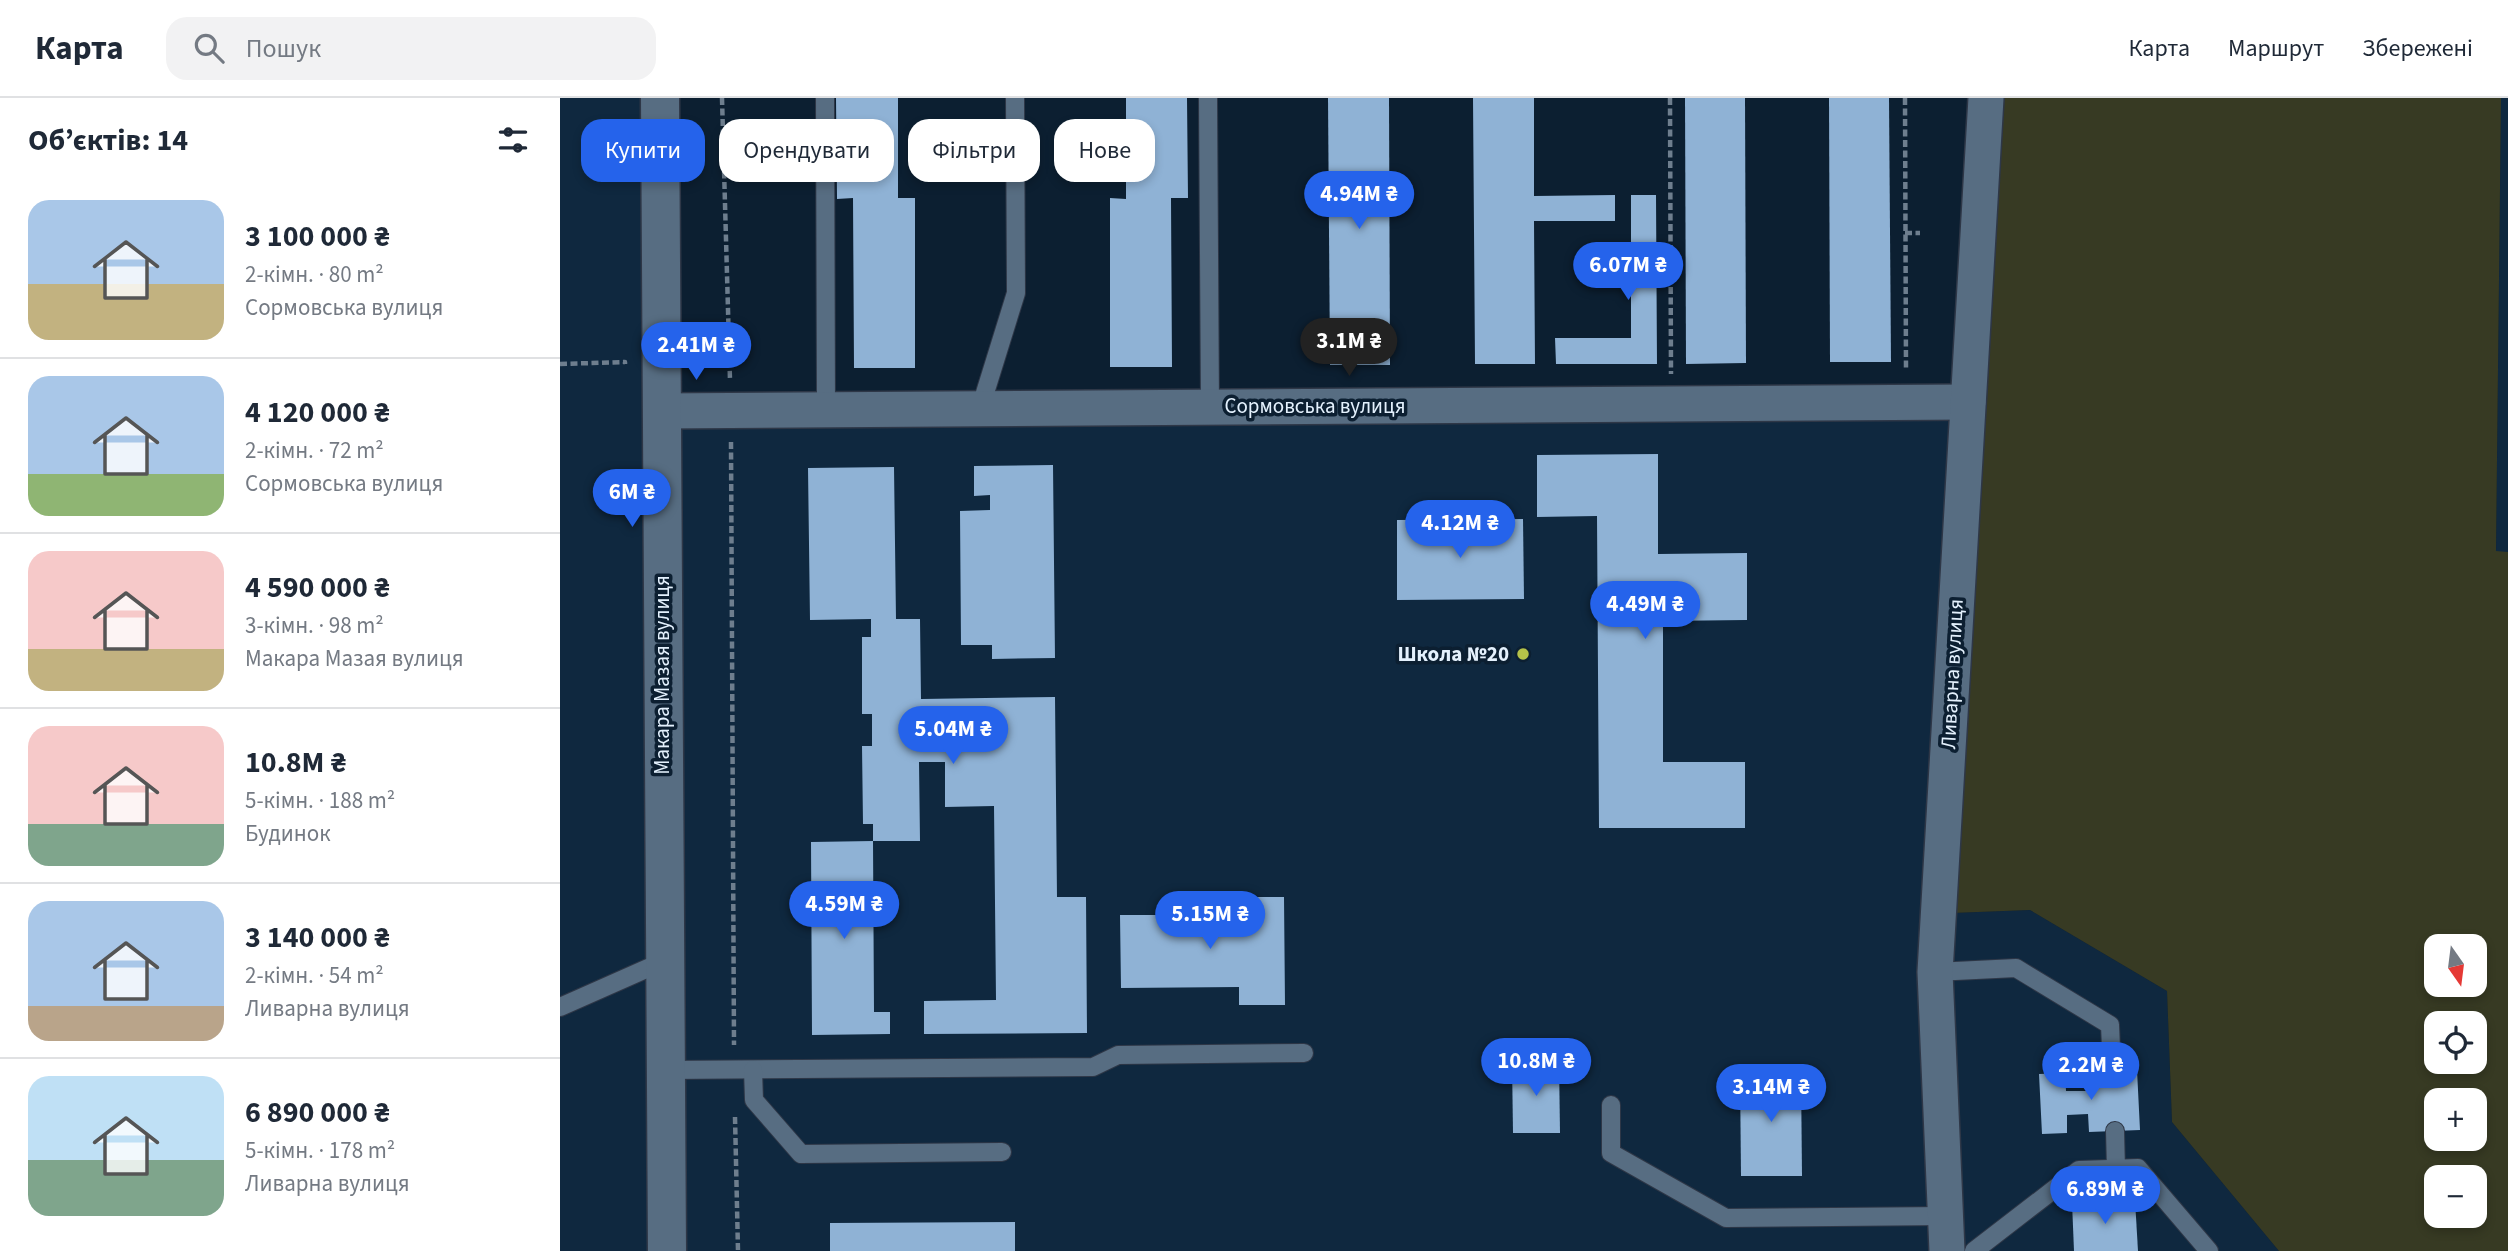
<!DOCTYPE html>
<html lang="uk">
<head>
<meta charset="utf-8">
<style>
	body { margin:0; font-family:"Source Sans 3",sans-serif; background:#f2f2f3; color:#1f2937; height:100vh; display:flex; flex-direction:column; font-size:26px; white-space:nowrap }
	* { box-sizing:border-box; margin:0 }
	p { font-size:23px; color:#747a83 }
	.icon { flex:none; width:38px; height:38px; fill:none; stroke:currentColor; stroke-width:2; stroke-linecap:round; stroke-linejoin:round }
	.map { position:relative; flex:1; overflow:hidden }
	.panel { display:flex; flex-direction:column; background:#fff; width:560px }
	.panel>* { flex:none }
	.top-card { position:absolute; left:21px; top:21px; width:665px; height:63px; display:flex; gap:14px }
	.needle { width:46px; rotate:166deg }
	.tools { position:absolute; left:1864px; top:836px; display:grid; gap:14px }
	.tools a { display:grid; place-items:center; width:63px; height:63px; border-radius:14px; background:#fff; box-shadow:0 4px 10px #0003; font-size:35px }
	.price { position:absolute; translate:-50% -60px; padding:0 16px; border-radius:24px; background:#2563eb; color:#fff; font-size:23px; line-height:46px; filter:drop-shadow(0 2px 4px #0008) }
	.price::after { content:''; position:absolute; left:50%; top:42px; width:21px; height:16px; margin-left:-10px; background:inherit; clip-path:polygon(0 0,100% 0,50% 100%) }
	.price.active { background:#222; color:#fff }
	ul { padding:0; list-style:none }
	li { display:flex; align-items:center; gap:21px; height:175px; padding:0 28px }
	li+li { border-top:2px solid #e0e1e3 }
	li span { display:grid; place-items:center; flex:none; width:196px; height:140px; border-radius:21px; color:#555 }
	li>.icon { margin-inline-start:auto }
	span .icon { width:84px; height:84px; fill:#fffc; stroke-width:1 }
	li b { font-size:30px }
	h2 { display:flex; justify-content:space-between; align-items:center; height:84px; padding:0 28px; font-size:30px }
	.tag { padding:0 24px; border-radius:21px; background:#fff; box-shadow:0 4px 10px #0003; font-size:24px; line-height:63px }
	.tag.active { background:#2563eb; color:#fff }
	header { display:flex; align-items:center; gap:42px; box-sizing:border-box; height:98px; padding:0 35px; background:#fff; border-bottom:2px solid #e0e1e3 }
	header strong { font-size:33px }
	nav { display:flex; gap:38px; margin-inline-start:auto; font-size:24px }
	.search { width:490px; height:63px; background:#f2f2f3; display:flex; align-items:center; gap:18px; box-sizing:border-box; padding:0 24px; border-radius:21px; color:#747a83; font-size:26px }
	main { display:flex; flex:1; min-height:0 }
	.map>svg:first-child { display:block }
</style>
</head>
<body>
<header>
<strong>Карта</strong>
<div class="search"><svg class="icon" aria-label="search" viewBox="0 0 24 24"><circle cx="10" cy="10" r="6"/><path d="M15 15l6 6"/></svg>Пошук</div>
<nav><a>Карта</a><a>Маршрут</a><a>Збережені</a></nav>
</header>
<main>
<section class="panel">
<h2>Об’єктів: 14<svg class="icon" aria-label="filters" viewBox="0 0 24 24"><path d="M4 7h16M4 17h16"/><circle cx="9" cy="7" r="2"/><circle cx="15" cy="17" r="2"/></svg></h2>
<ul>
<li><span style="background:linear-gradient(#a9c7e8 60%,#c2b280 0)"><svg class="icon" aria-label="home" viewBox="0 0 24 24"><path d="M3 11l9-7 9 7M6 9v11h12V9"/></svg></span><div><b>3 100 000 ₴</b><p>2-кімн. · 80 m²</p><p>Сормовська вулиця</p></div></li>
<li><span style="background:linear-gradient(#a9c7e8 70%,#8fb573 0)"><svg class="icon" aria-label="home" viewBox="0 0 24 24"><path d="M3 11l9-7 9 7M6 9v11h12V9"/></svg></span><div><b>4 120 000 ₴</b><p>2-кімн. · 72 m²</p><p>Сормовська вулиця</p></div></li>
<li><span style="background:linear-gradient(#f6c9c9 70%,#c2b280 0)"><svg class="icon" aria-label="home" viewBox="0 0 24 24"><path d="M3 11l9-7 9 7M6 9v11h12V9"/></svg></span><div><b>4 590 000 ₴</b><p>3-кімн. · 98 m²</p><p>Макара Мазая вулиця</p></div></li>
<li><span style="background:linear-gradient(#f6c9c9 70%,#7fa58c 0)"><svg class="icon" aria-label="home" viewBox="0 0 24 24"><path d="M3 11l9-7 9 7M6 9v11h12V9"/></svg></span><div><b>10.8M ₴</b><p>5-кімн. · 188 m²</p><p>Будинок</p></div></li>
<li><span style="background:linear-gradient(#a9c7e8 75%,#b9a48a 0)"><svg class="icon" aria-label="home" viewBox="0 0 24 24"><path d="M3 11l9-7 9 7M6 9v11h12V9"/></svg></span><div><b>3 140 000 ₴</b><p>2-кімн. · 54 m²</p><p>Ливарна вулиця</p></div></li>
<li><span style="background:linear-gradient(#bfe0f5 60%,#7fa58c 0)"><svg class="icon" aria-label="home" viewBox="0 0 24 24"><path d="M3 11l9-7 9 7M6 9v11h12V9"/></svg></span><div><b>6 890 000 ₴</b><p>5-кімн. · 178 m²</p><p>Ливарна вулиця</p></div></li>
</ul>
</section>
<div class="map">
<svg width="1948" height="1153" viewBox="0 0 1948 1153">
	<rect width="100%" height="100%" fill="#0c1f31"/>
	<!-- built -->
	<g fill="#0f283f">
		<polygon points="0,0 91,0 96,1153 0,1153"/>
		<polygon points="1941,0 1948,0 1948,454 1936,454"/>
		<polygon points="1392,321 1374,1153 114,1153 111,329"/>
		<polygon points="1470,812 1607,893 1612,1024 1719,1153 1402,1153 1389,866 1392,815"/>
	</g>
	<!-- green -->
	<path fill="#373a23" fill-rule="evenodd" d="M1441,0H1941L1936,453L1948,454V1153H1719L1612,1024L1607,893L1470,812L1392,815ZM1876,849H1914V887H1876ZM1876,926H1914V964H1876ZM1876,1003H1914V1041H1876ZM1876,1080H1914V1118H1876Z"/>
	<!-- building -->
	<g fill="#8fb2d5">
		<polygon points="276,0 338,0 338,100 355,100 355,270 294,270 293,100 277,101"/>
		<polygon points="566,0 627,0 628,100 611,100 612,269 550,269 550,100 566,101"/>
		<polygon points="768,0 829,0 830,267 770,267"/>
		<polygon points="913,0 974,0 974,98 1055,97 1055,123 974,123 975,266 915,266"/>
		<polygon points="1125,0 1185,0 1186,265 1126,266"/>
		<polygon points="1269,0 1329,0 1331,264 1270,264"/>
		<polygon points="1071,97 1096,97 1097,266 996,266 995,240 1071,240"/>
		<polygon points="1098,356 1098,456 1187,455 1187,522 1103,523 1103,664 1185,664 1185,730 1039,730 1037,418 977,419 977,357"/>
		<polygon points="493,367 495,560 432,561 432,547 401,547 400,413 430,412 430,397 414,398 414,368"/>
		<polygon points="334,369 336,521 360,521 361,601 495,599 497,799 526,799 527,935 364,936 364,903 436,902 434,708 385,709 385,664 359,664 360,743 313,743 313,726 303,726 302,648 312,648 312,616 302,616 302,539 311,539 311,521 250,522 248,370"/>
		<polygon points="963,421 964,501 837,502 837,422"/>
		<polygon points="313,743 314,914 330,914 330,936 252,937 251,744"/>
		<polygon points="678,799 724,799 725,907 679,907 679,889 561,890 560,817 678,817"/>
		<polygon points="952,964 999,964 1000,1035 953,1035"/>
		<polygon points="1577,972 1580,1032 1529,1034 1528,1016 1507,1017 1507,1035 1482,1036 1479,976 1505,975 1506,993 1527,993 1526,974"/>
		<polygon points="1180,975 1241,975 1242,1078 1181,1078"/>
		<polygon points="1575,1102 1578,1153 1514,1153 1512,1104"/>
		<polygon points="455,1124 455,1153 270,1153 270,1125"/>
	</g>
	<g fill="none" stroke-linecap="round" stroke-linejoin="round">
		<defs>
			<g id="lane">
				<polyline points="265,0 266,311"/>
				<polyline points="648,0 650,309"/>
				<polyline points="420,311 456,195 455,0"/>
				<polyline points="1375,874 1456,870 1550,927 1552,973"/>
				<polyline points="0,909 104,863"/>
				<polyline points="104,972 533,969 558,957 744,955"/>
				<polyline points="193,972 194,1002 241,1056 442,1054"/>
				<polyline points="1051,1007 1051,1055 1166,1120 1386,1118"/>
				<polyline points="1555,1033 1556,1071"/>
				<polyline points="1414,1153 1519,1072 1578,1070 1649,1153"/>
			</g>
			<g id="street">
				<polyline points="101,313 1408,304"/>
				<polyline points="1387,1153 1375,874 1426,0"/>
			</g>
			<polyline id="secondary" points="100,0 107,1153"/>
		</defs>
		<!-- lane casing -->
		<use href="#lane" stroke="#2e3747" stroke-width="20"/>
		<!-- street casing -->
		<use href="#street" stroke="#2e3747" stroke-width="38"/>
		<!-- secondary casing -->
		<use href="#secondary" stroke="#2e3747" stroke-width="41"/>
		<!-- path -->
		<g stroke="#6e7e8e" stroke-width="4.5" stroke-dasharray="7 3.5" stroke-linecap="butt">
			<polyline points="162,0 170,282"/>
			<polyline points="1110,0 1111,276"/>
			<polyline points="1345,0 1346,272"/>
			<polyline points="1345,135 1360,135"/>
			<polyline points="0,266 65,264 65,266"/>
			<polyline points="171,344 174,947"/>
			<polyline points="175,1019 178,1153"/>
		</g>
		<!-- lane -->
		<use href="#lane" stroke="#576d82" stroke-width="18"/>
		<!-- street -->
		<use href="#street" stroke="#576d82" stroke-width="35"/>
		<!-- secondary -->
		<use href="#secondary" stroke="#576d82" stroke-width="38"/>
	</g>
	<!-- markers -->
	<circle fill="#b5c249" stroke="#0c1f31" stroke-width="2.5" cx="963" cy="556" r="7"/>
	<g text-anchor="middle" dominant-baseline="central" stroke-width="7" stroke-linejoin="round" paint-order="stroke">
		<!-- street labels -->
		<g font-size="21" fill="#e4f1fd" stroke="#0c1f31">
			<text x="755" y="308">Сормовська вулиця</text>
			<text transform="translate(1392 576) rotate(-87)">Ливарна вулиця</text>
			<text transform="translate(102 577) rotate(-90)">Макара Мазая вулиця</text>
		</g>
		<!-- poi labels -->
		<g font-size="21" font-weight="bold" fill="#e4f1fd" stroke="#0c1f31" text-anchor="end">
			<text x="949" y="556">Школа №20</text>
		</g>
	</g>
</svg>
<div class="tools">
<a><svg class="needle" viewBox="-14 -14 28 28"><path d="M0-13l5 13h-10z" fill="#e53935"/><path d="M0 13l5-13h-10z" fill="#747a83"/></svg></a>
<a><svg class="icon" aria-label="locate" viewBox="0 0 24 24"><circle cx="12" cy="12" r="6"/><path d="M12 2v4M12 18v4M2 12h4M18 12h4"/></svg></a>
<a>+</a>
<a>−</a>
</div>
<b class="price" style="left:799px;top:133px">4.94M ₴</b>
<b class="price" style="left:1068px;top:204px">6.07M ₴</b>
<b class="price active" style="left:789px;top:280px">3.1M ₴</b>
<b class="price" style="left:136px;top:284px">2.41M ₴</b>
<b class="price" style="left:72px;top:431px">6M ₴</b>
<b class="price" style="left:900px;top:462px">4.12M ₴</b>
<b class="price" style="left:1085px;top:543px">4.49M ₴</b>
<b class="price" style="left:393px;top:668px">5.04M ₴</b>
<b class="price" style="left:284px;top:843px">4.59M ₴</b>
<b class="price" style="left:650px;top:853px">5.15M ₴</b>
<b class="price" style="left:976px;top:1000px">10.8M ₴</b>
<b class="price" style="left:1531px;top:1004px">2.2M ₴</b>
<b class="price" style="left:1211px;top:1026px">3.14M ₴</b>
<b class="price" style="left:1545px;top:1128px">6.89M ₴</b>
<div class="top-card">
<a class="tag active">Купити</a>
<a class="tag">Орендувати</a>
<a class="tag">Фільтри</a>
<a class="tag">Нове</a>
</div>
</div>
</main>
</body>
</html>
